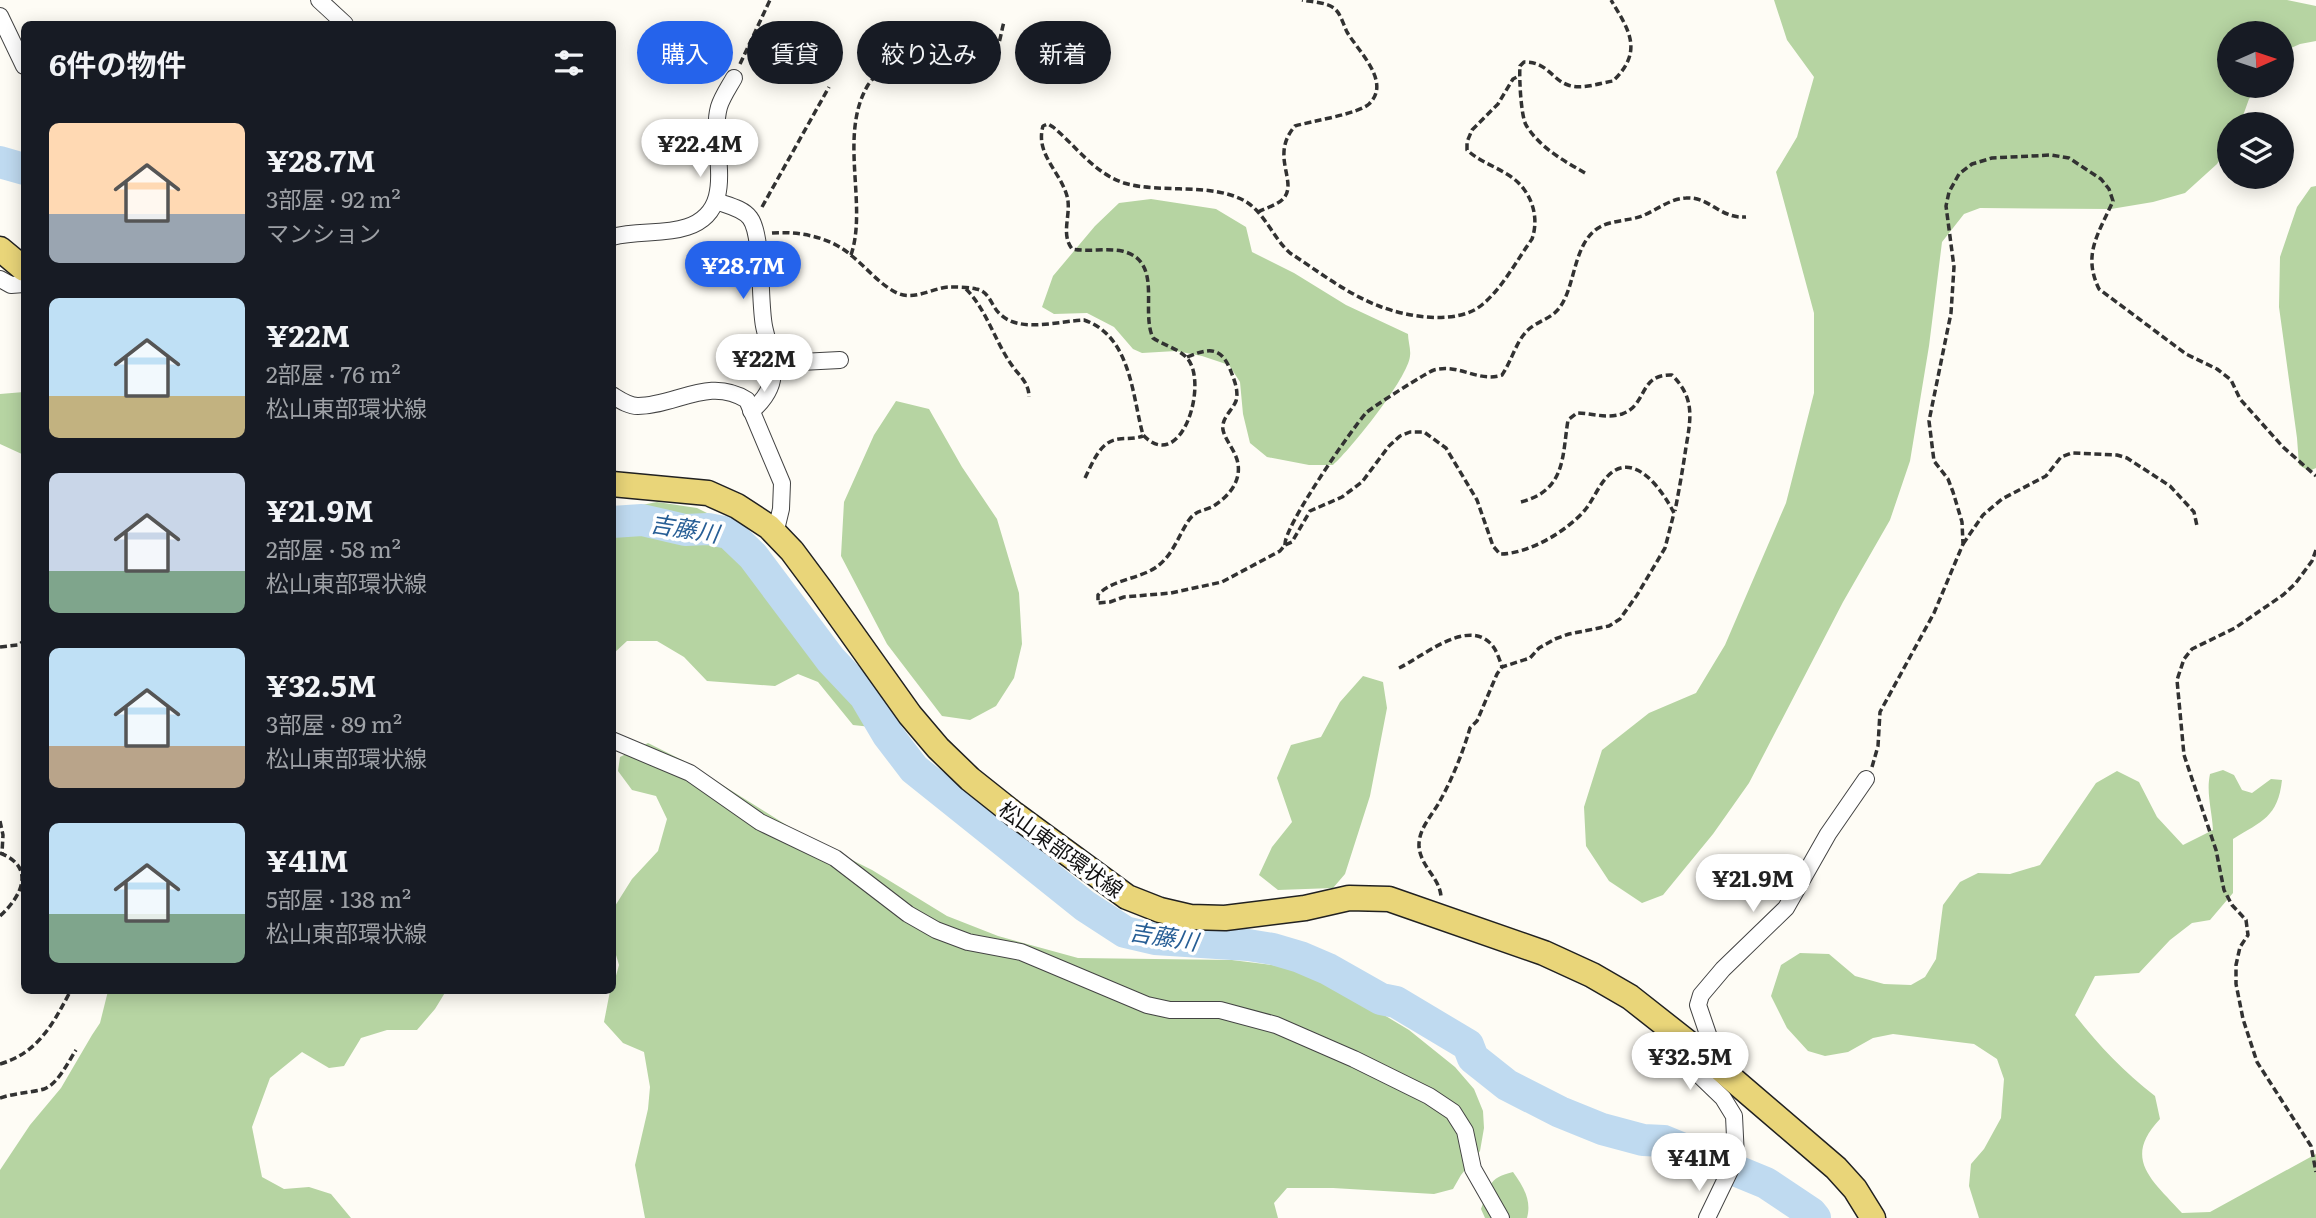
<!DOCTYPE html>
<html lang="ja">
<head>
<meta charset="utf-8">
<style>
	body { margin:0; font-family:Literata,"Noto Sans JP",serif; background:#242831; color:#f1f3f6; height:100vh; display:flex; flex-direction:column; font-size:26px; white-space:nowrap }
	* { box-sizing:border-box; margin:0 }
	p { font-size:23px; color:#9ea1a6 }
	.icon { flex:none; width:38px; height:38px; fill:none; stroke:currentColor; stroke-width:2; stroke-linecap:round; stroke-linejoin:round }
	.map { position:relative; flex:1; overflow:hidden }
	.drawer { position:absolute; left:21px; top:21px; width:595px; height:973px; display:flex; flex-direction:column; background:#171b24; border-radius:10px; box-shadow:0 4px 18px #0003 }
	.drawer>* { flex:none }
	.top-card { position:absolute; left:637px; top:21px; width:665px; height:63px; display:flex; gap:14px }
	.needle { width:46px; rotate:87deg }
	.tools { position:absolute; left:2217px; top:21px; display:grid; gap:14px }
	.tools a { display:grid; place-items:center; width:77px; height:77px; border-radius:50%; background:#171b24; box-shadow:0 4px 18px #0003; font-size:35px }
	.price { position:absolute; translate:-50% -60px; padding:0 16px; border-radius:24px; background:#fff; color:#222; font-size:23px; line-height:46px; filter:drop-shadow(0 2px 4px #0008) }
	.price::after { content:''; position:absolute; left:50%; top:42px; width:21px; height:16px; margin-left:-10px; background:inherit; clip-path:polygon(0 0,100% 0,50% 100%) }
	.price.selected { background:#2563eb; color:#fff }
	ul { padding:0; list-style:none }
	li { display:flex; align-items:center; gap:21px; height:175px; padding:0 28px }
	li span { display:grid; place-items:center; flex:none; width:196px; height:140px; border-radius:10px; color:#555 }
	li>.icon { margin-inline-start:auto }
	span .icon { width:84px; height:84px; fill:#fffc; stroke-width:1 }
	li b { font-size:30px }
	h2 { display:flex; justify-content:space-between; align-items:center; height:84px; padding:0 28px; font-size:30px }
	.tag { padding:0 24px; border-radius:32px; background:#171b24; box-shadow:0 4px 18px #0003; font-size:24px; line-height:63px }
	.tag.selected { background:#2563eb; color:#fff }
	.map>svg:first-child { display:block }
</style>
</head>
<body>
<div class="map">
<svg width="2316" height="1218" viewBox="0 0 2316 1218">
	<rect width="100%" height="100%" fill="#fefcf5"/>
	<!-- forest -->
	<g fill="#b6d4a2">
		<polygon points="1774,0 2287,0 2316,6 2316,41 2300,44 2282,52 2282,33 2230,33 2230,86 2258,86 2249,99 2240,124 2230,124 2229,146 2217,164 2185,193 2153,202 2111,209 1980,208 1964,214 1942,242 1929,346 1910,461 1890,520 1843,602 1749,783 1713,834 1663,895 1642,903 1609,881 1586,846 1584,807 1602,750 1649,713 1696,693 1725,645 1786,503 1814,393 1814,313 1776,172 1797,137 1814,77 1787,40"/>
		<polygon points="2316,186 2316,468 2309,471 2299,465 2297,438 2279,307 2280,257 2297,207 2311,187"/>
		<path d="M1151,199L1216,209L1246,227L1252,252L1294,273L1346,305L1408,334C1408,341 1411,349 1410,356C1408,378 1351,449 1333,465H1309L1267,457L1250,443L1243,414L1240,382L1229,365L1202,356L1176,351L1142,353L1133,349L1114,327L1087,313L1054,314L1042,307L1053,276L1095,226L1119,203Z"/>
		<polygon points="24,392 24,455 0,444 0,394"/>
		<polygon points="896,401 929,409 962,467 997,519 1019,593 1022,644 1014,678 996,706 970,720 942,716 887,644 841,556 844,502 874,435"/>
		<polygon points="657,502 697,508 721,520 757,554 793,604 877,689 885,720 880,728 853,725 818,682 798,674 775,686 707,681 684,657 657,641 627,641 613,654 613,526 621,509"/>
		<polygon points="1363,676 1383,682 1387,708 1370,796 1345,874 1333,888 1278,890 1259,875 1272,847 1292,822 1277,778 1291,745 1321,737 1340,702"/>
		<polygon points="648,743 684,761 804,836 872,870 947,916 998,936 1078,958 1232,960 1295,968 1369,1006 1409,1030 1455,1067 1474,1089 1483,1111 1484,1128 1480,1151 1461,1175 1453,1189 1434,1194 1333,1188 1287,1188 1274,1203 1278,1218 645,1218 635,1165 648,1109 650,1087 644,1052 623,1043 604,1022 610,991 612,990 619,965 613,945 613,916 615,906 632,879 658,851 667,819 656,796 632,790 618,771 620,757"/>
		<path d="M2223,770L2234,775L2242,790L2252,793L2271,779L2282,780C2278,817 2262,821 2233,839V893L2210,920L2192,923L2170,940L2139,973L2095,976L2075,1015C2099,1046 2124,1072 2155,1096L2160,1119C2122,1159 2152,1180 2182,1213L2210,1212L2316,1154V1218H1979L1969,1186L1971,1164L1984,1149L2001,1118L2004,1079L1997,1059L1974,1044L1893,1034L1873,1038L1848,1052L1825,1056L1808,1051L1787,1028L1771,996L1781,965L1800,953L1829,954L1855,976L1884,984L1911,985L1925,977L1936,959L1943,905L1960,882L1978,873L2010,874L2040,865L2096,783L2117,771L2139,782L2157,817L2183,845L2213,830C2212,810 2206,793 2210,774Z"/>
		<polygon points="108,991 108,990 446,991 435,1009 417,1030 387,1030 361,1038 344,1066 329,1068 302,1052 270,1078 252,1127 262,1177 284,1189 309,1187 331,1194 351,1218 0,1218 0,1170 30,1125 61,1088 92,1035 100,1023"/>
		<path d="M1513,1172C1523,1186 1532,1200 1527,1218H1485L1481,1209C1490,1187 1487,1178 1513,1172Z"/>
	</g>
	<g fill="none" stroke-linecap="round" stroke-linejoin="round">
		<!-- river -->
		<g stroke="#bfdaf0" stroke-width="32">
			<polyline points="0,162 24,169"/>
			<polyline points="612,522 642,520 685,530 708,529 729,533 753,556 831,660 865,696 888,735 914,769 1085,906 1125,932 1155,939 1248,945 1273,949 1300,957 1328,969 1381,999 1396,1002 1468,1045 1473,1058 1507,1085 1560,1112 1602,1129 1643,1140 1664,1141 1766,1183 1811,1213 1815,1218"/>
		</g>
		<defs>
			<g id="street">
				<polyline points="319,0 345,24"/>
				<polyline points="0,16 24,66"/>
				<path d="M716,201C726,205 743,208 750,218C763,235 759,301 764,326C767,342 776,363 772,380C770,391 761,404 751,411"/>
				<path d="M612,237C637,230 663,235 687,227C741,209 708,146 719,107C722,97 729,87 734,78"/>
				<polyline points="0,279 11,285 24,284"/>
				<polyline points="773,370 781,363 840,360"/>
				<path d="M612,395C620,400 628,406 638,406C676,406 709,376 747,400L782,483L781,509L775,534"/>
				<polyline points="612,740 690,773 760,822 835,858 908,914 936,930 968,942 1021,952 1147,1005 1170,1010 1220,1010 1276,1025 1354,1059 1429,1096 1453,1112 1465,1131 1473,1169 1501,1218"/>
				<polyline points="1668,1027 1671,1048 1723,1098 1734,1116 1736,1158 1707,1218"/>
				<polyline points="1710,1060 1711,1043 1698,1005 1701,995 1723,969 1786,908 1828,834 1866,779"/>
			</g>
			<g id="primary">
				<polyline points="0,249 24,269"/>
				<polyline points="612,484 708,493 737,506 769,527 792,551 821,590 910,715 938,748 970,779 1014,814 1127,897 1160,910 1190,917 1225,918 1305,908 1349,898 1389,899 1544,953 1592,975 1630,997 1710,1060 1836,1168 1855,1189 1873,1218"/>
			</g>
		</defs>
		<!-- street casing -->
		<use href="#street" stroke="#434343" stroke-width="18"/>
		<!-- primary casing -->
		<use href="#primary" stroke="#212121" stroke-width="27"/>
		<!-- path -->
		<g stroke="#323232" stroke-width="3.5" stroke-dasharray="7 3.5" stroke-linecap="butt">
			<polyline points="740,64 770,0"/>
			<path d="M1585,173C1564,161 1539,147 1526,125C1521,116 1519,78 1520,66L1524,62C1548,62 1551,79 1568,85C1581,90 1600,83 1613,81C1644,51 1629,30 1611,0"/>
			<polyline points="762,207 829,87"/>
			<path d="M1258,212C1266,208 1277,205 1283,199C1299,182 1269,156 1295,126C1312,121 1358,114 1369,104C1392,82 1358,51 1347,32C1343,24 1341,14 1334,8C1325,2 1312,2 1302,0"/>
			<path d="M772,233C799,231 831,237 852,256C867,268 879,284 897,293C914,301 932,288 949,287C957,287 968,287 976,289C990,291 991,307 1001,315C1021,333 1059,321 1084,320C1131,336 1132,395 1143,435C1182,476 1210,380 1186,357C1177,348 1163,345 1153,338C1140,310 1164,261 1122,251C1106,248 1088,252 1072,249C1060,233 1072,214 1067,196C1060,171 1035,154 1043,126L1048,124L1053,127C1076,146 1094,173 1124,183C1161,194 1211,182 1245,201C1265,213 1273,238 1290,253C1318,271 1347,294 1379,306C1407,317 1458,326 1483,304C1503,287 1517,260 1532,239C1540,216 1531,190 1510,176C1495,166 1480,162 1467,150V142L1472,130L1498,104L1513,79L1519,76"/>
			<path d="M851,255C868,205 838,135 868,85C895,43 964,101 995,53C1000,44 1001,32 1004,22"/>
			<path d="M966,289C986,309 995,341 1011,364C1019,376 1029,382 1029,397"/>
			<path d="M1187,357C1207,349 1220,345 1230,369C1234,379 1239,391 1236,401C1232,411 1221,418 1223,430C1226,442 1236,451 1238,464C1241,483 1227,498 1212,507C1203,511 1195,511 1189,520C1178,536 1173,556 1155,568C1138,579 1111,580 1098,595V603L1110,602L1124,597L1171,593L1222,582L1280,551L1285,545L1292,542L1310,511L1342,497L1362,482L1389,446L1400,436L1410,432H1424L1446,448L1477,500L1493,546L1500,554C1529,554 1567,531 1585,510C1593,500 1598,487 1606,478C1633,447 1663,491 1674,513L1665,548L1637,595L1620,619L1609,626L1569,634L1555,639L1539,648L1530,658L1502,667L1497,674L1477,721L1470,728C1463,752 1453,777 1441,799C1433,815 1418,828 1419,847C1421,867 1439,877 1441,896"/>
			<path d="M1085,478C1093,462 1100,441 1119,439C1127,438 1135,439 1143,436"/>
			<path d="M1521,502C1566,490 1562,457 1568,420L1577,413C1592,413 1606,419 1622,414C1648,405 1638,374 1672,375C1695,398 1691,418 1686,447C1683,468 1679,490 1675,511"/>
			<polyline points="1963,544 1983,515 2002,499 2046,476 2061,457 2072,453 2117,455 2127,458 2170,486 2194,512 2197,526"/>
			<path d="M1285,545C1283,528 1351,430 1366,413C1371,408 1427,372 1434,370C1459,363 1478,383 1502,375C1511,362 1515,345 1525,333C1535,321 1551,320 1560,307C1576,285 1573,242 1600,227C1612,220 1629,221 1642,216C1657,210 1669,199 1686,198C1709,196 1720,219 1746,217"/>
			<polyline points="2316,550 2312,561 2295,584 2283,595 2235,628 2192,649 2184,659 2177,680 2184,755 2216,850 2224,890 2232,905 2246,920 2248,935 2240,947 2236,965 2236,984 2243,1019 2257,1062 2311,1146 2316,1172"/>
			<polyline points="0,647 18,645 24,641"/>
			<path d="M1399,668C1422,657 1465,620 1489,642C1496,648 1499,658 1502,667"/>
			<path d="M1872,767L1878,746L1880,712L1934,613L1963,544L1962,522L1953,492L1948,479L1934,461L1929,421L1951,313L1954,267L1946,206L1949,192L1959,174L1972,164L1992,158L2051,155L2069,158L2101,179L2109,189L2113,201C2099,233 2082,254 2099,289L2186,354L2217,369L2231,380L2240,399L2283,447L2316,476"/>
			<polyline points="0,821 3,835 2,853"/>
			<path d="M0,853C36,867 22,896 0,916"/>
			<path d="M0,1064C38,1053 53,1024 71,990"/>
			<path d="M0,1098C14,1093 30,1093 44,1089C58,1084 68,1062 76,1050"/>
		</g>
		<!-- street -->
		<use href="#street" stroke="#fff" stroke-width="16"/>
		<!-- primary -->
		<use href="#primary" stroke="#e9d579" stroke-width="24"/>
	</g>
	<g text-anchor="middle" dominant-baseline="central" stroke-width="7" stroke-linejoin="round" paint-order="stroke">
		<!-- street labels -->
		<g font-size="21" fill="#101010" stroke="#fff">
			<text transform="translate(1062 848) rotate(36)">松山東部環状線</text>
		</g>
		<!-- water labels -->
		<g font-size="23" font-style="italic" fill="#275e95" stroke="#fff">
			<text transform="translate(685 527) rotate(9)">吉藤川</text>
			<text transform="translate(1164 935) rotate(9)">吉藤川</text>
		</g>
	</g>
</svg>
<div class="tools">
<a><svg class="needle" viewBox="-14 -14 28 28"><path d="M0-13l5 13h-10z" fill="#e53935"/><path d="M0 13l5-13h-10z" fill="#9ea1a6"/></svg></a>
<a><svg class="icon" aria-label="layers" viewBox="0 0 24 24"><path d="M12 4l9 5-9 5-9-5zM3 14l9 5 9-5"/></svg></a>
</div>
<b class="price" style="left:700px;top:179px">¥22.4M</b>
<b class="price selected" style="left:743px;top:301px">¥28.7M</b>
<b class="price" style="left:764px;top:394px">¥22M</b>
<b class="price" style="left:1753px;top:914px">¥21.9M</b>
<b class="price" style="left:1690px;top:1092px">¥32.5M</b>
<b class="price" style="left:1699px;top:1193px">¥41M</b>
<div class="top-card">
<a class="tag selected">購入</a>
<a class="tag">賃貸</a>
<a class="tag">絞り込み</a>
<a class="tag">新着</a>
</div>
<section class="drawer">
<h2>6件の物件<svg class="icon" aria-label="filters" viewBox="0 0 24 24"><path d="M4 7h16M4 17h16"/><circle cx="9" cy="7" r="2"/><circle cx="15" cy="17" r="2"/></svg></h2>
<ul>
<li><span style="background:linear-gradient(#ffd9b3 65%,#9aa5b1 0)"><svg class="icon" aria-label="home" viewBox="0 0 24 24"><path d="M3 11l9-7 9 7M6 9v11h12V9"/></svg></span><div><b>¥28.7M</b><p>3部屋 · 92 m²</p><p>マンション</p></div></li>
<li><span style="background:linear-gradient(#bfe0f5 70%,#c2b280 0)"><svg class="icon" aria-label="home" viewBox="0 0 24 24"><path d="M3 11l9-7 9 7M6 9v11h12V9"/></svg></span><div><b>¥22M</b><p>2部屋 · 76 m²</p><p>松山東部環状線</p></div></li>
<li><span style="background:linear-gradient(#c9d6e8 70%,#7fa58c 0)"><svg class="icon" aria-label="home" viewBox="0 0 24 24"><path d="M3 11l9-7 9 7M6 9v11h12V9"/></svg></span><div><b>¥21.9M</b><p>2部屋 · 58 m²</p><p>松山東部環状線</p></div></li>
<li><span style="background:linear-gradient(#bfe0f5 70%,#b9a48a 0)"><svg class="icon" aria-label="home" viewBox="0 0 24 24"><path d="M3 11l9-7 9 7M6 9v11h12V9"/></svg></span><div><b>¥32.5M</b><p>3部屋 · 89 m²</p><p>松山東部環状線</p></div></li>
<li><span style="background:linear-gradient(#bfe0f5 65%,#7fa58c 0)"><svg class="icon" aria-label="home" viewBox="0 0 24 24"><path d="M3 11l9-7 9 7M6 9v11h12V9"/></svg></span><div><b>¥41M</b><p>5部屋 · 138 m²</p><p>松山東部環状線</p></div></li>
</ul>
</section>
</div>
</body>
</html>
